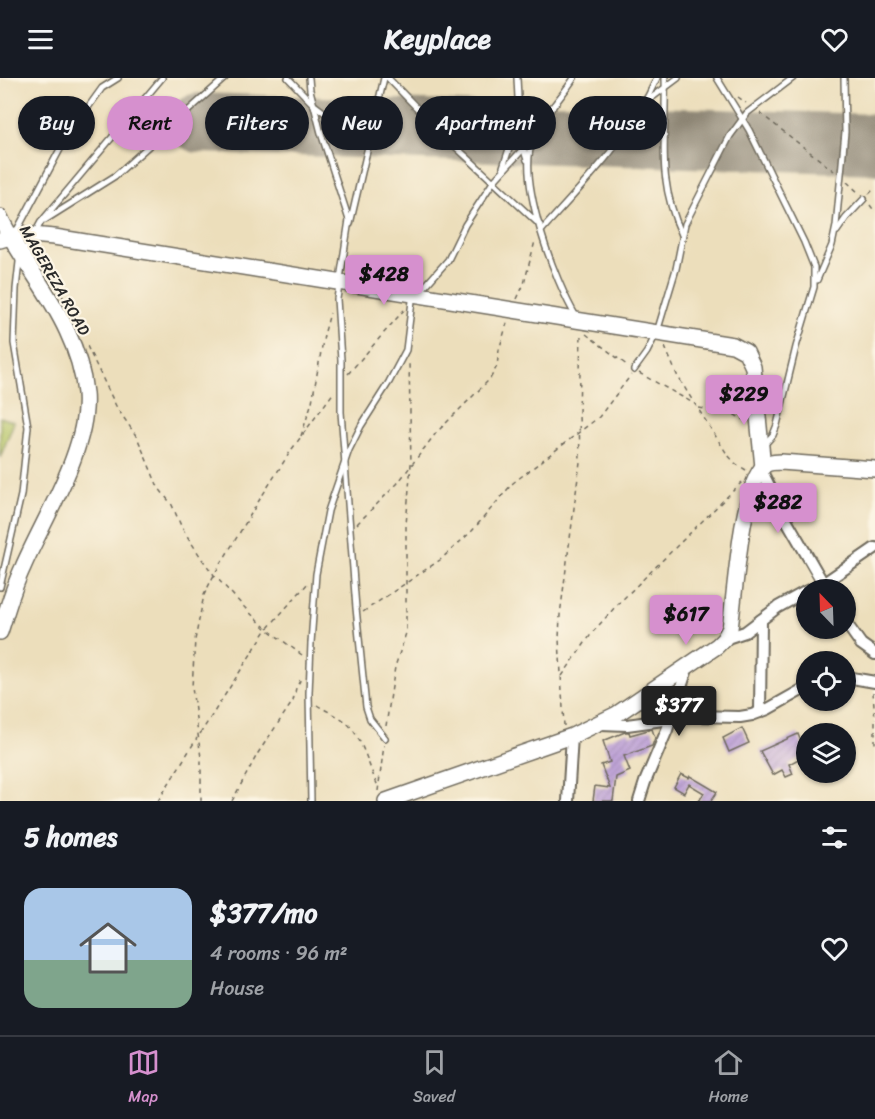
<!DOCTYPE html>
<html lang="en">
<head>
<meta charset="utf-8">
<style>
	body { margin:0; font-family:Sriracha,sans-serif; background:#242831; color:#f1f3f6; height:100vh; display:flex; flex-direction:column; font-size:22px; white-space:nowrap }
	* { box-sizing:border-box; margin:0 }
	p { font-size:20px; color:#9ea1a6 }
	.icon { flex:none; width:33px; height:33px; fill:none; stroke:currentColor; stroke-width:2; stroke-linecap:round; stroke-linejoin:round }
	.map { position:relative; height:723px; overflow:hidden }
	.sheet { display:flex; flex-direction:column; background:#171b24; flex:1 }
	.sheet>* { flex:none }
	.hud { position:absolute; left:18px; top:18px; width:840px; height:54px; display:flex; gap:12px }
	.needle { width:39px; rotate:337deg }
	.controls { position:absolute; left:796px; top:501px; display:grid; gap:12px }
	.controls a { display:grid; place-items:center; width:60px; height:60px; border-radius:50%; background:#171b24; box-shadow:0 2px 4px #0004; font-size:30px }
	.price { position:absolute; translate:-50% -51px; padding:0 14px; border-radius:6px; background:#d690ce; color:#111; font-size:20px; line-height:39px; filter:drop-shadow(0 2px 3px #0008) }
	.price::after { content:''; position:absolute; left:50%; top:36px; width:18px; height:14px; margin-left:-9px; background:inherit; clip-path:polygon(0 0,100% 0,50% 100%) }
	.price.current { background:#222; color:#fff }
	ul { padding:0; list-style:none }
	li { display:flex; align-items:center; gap:18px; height:150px; padding:0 24px }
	li span { display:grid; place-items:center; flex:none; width:168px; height:120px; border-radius:18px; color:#555 }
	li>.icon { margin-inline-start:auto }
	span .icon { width:72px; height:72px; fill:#fffc; stroke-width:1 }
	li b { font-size:26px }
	h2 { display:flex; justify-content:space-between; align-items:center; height:72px; padding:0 24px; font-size:26px }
	.pill { padding:0 21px; border-radius:27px; background:#171b24; box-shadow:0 2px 4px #0004; font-size:21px; line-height:54px }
	.pill.current { background:#d690ce; color:#111 }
	header { display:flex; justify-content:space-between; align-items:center; height:78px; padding:0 24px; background:#171b24; font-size:27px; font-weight:700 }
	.tab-bar { display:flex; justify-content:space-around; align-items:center; height:84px; border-top:2px solid #363941; background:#171b24; font-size:16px; color:#9ea1a6 }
	.tab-bar a { display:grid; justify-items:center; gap:3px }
	.tab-bar .current { color:#d690ce }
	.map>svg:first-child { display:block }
</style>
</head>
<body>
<header><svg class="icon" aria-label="menu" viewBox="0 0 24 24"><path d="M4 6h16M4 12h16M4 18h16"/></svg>Keyplace<svg class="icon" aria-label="heart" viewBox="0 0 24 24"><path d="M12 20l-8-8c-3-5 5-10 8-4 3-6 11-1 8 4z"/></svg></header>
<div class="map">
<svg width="875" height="723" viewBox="0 0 875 723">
	<defs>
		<pattern id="building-hatch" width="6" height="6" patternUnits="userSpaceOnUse" patternTransform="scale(1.5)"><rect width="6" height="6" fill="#b799d6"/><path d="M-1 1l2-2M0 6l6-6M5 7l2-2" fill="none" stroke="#957dae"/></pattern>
	</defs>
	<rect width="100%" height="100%" fill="#fcf5e5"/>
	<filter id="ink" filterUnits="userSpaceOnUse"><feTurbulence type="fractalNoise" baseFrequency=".0167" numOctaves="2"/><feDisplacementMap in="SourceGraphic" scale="12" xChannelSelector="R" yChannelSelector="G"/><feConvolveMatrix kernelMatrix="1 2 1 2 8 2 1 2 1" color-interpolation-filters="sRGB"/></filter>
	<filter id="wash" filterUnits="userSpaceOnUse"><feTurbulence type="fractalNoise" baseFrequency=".008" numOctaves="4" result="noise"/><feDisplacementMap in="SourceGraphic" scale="24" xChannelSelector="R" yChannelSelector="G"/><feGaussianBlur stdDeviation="1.35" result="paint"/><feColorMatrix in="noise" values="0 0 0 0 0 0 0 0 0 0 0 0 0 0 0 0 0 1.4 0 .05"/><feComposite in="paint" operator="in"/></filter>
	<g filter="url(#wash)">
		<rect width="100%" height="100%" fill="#ecdebb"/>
		<!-- park -->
		<polygon fill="#b5c466" stroke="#707848" stroke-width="1.5" points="0,339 14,344 0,380"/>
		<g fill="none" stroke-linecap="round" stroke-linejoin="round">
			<!-- runway -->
			<polyline stroke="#8c8473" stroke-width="60" points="199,45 875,66"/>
		</g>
		<g id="blocks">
			<!-- building -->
			<g fill="url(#building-hatch)">
				<polygon points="742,650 749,665 729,674 723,660"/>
				<polygon points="652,651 655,660 652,668 624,678 630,693 616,699 613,723 593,723 595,708 610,710 601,687 610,684 603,663 625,654 629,654 630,657"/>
				<polygon points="798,656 806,677 789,686 793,696 786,699 782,692 773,697 760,673"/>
				<polygon points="681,696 689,700 690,698 717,714 711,723 699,723 704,715 689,706 684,715 674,709"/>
			</g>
		</g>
	</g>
	<g filter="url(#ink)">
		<use href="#blocks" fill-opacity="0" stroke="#6f6a5d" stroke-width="1.5"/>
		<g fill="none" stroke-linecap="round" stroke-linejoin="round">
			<defs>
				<g id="lane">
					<polyline points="288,0 313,26 369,68"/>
					<polyline points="309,0 310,12 321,55 349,142 337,221 341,282 341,334 356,530 366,629 370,641 385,660"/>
					<polyline points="388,0 444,58 540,147"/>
					<polyline points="517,0 520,59 527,82"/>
					<path d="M574,0C563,18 540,41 533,61C516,101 555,204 577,240"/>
					<path d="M665,0C667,60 655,98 682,157"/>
					<polyline points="717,0 749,52 804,164 814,189 814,209 796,269 777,347 773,357 764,367"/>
					<polyline points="646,24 678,0"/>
					<polyline points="503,89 518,44"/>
					<polyline points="45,142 115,98 225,0"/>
					<polyline points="350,146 384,0"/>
					<path d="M542,152C584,105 631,58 657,0"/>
					<polyline points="837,153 846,140 864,121"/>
					<polyline points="16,154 66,60 102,10 118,0"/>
					<polyline points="817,202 832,167 836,148 845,54 844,0"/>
					<polyline points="634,292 647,274 657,254 676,191 685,146 730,58 747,35 793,0"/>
					<polyline points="0,509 21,417 28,349 14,265 16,211 19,184 41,144 162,0"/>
					<polyline points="311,723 309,615 311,565 316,496 328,433 349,372 361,348 389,304 406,272 412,223 448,182 465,147 493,104 533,60"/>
				</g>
				<g id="street">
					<polyline points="761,392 786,441 827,512"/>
					<polyline points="810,512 824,505 875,470"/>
					<polyline points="846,545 861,566 875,576"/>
					<polyline points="724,561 745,554 778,529 807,513"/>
					<polyline points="846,599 875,604"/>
					<polyline points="760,634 761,542"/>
					<polyline points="601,646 627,647 692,638 740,639 752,637 768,631 807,609"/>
					<polyline points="568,723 572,658"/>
					<polyline points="639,723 645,704 667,652 688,588"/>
				</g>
				<g id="secondary">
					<path d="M0,139C19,179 49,213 67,253C76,272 83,294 85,315C90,369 44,440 23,489C13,510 7,532 0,554"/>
					<polyline points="0,162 20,156 54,159 733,267 746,274 753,289 763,389"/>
					<path d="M386,723L572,658L617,636L717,568L724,561L730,550C735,518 741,408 764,388C768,384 776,384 781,384L875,391"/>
				</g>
			</defs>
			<!-- lane casing -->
			<use href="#lane" stroke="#6f6a5d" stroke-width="8"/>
			<!-- street casing -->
			<use href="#street" stroke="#6f6a5d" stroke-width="14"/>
			<!-- secondary casing -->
			<use href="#secondary" stroke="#6f6a5d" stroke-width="18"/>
			<!-- path -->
			<g stroke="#6f6a5d" stroke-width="1.5" stroke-dasharray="4.5 4.5" stroke-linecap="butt">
				<polyline points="738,19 746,25"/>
				<polyline points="760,35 834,93"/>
				<polyline points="847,104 859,115"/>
				<polyline points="869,116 875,110"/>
				<polyline points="870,127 875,134"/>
				<polyline points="35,171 67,226"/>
				<polyline points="517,221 524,206 535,163"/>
				<polyline points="586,256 628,288"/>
				<polyline points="87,268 117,330 137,359 158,409 172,427 182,450 202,481 214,497 247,532 267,551 302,577"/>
				<polyline points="665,269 677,297 694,325"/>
				<polyline points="639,295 695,326 727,376 736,386 746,392"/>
				<polyline points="348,296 404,232"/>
				<polyline points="699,330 733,336 746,343"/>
				<polyline points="301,358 312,324 324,257 330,235"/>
				<polyline points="357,446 397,406 436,355 490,301 497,288 499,272 508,242"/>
				<polyline points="363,534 440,482 472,453 513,405 599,339 631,297"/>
				<polyline points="562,598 592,555 616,528 742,404"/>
				<polyline points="873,614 875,641"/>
				<path d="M317,627C326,633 337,637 346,644C363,660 368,688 378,708"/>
				<polyline points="875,643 875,669"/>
				<polyline points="386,648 395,589 406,555 406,447 411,386 409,283"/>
				<polyline points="564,648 559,561 560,537 580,384 579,335 581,255"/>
				<polyline points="200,656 267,551 309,504"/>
				<polyline points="378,713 384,667"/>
				<polyline points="158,723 197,660"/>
				<polyline points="201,723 201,680 192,609 195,562 204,517 214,497 260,421 292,371 334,314"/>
				<polyline points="232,723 258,675 293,623 296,610 302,599"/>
			</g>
			<!-- lane -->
			<use href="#lane" stroke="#fff" stroke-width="5"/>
			<!-- street -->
			<use href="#street" stroke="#fff" stroke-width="10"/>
			<!-- secondary -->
			<use href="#secondary" stroke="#fff" stroke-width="15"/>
		</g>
	</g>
	<g text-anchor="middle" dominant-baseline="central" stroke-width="4.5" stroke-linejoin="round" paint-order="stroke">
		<!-- street labels -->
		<g font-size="16" fill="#2b2b2b" stroke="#fcf5e5">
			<text transform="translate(55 202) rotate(60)">MAGEREZA ROAD</text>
		</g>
	</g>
</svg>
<div class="controls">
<a><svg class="needle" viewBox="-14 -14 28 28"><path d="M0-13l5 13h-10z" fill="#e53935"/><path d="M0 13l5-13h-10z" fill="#9ea1a6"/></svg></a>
<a><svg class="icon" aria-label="locate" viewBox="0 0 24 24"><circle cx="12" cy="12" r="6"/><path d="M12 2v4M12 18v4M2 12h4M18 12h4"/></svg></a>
<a><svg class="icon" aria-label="layers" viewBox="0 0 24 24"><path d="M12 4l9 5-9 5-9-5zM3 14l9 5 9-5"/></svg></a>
</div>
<b class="price" style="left:384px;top:228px">$428</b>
<b class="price" style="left:744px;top:348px">$229</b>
<b class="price" style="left:778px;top:456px">$282</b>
<b class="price" style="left:686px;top:568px">$617</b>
<b class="price current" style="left:679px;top:659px">$377</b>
<div class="hud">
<a class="pill">Buy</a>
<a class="pill current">Rent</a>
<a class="pill">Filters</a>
<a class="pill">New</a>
<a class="pill">Apartment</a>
<a class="pill">House</a>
</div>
</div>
<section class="sheet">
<h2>5 homes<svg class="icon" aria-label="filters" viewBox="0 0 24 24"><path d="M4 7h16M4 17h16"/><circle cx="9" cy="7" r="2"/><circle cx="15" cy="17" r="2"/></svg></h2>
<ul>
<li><span style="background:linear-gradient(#a9c7e8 60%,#7fa58c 0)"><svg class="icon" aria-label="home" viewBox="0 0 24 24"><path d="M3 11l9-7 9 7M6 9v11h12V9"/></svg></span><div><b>$377/mo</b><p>4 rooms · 96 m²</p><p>House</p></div><svg class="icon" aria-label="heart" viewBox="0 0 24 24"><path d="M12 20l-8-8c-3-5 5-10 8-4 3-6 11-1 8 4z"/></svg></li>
</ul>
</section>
<nav class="tab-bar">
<a class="current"><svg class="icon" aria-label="map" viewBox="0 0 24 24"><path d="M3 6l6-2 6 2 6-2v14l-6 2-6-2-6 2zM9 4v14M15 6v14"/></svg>Map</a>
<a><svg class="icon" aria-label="saved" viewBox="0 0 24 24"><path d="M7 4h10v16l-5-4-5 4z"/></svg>Saved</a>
<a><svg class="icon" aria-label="home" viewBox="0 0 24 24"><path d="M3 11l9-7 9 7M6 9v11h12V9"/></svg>Home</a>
</nav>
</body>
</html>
